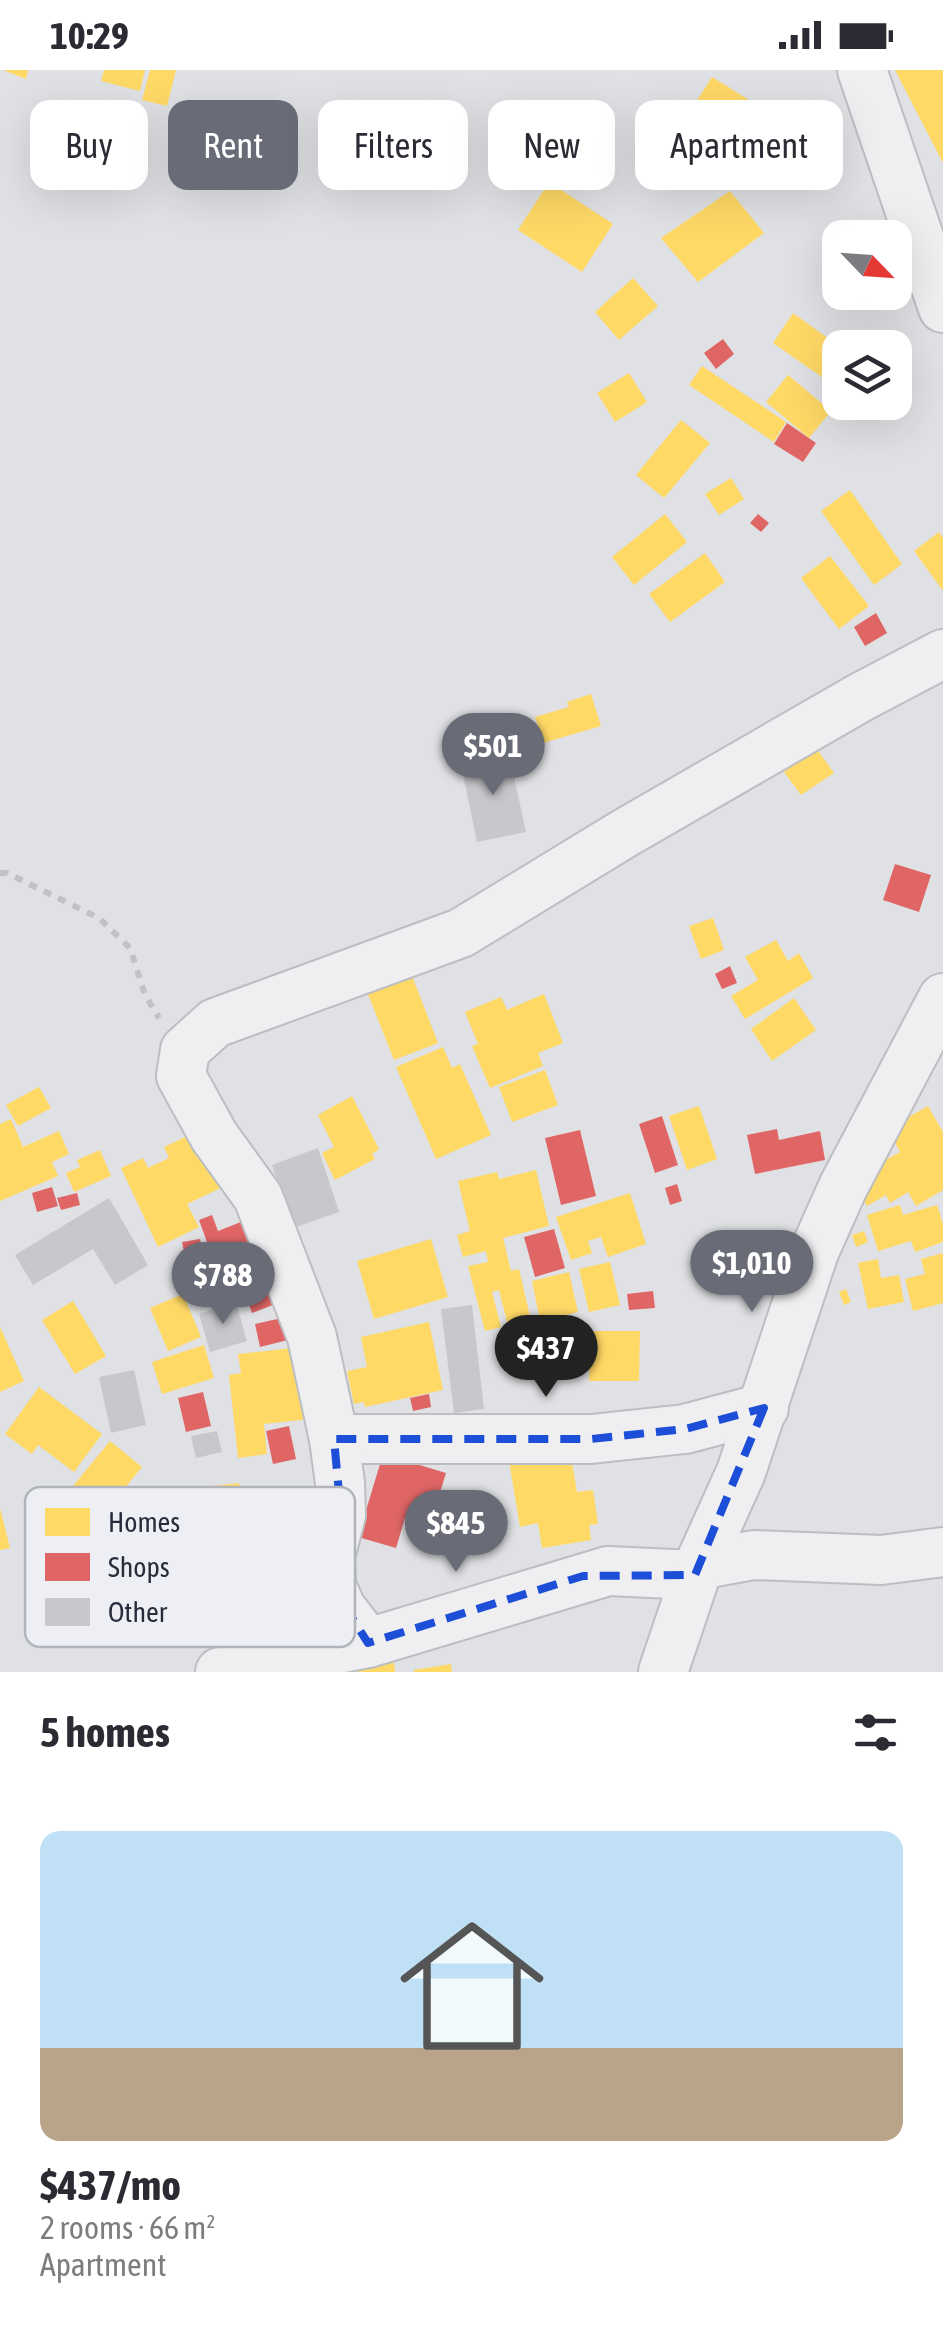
<!DOCTYPE html>
<html lang="en">
<head>
<meta charset="utf-8">
<style>
	body { margin:0; font-family:"Asap Condensed",sans-serif; background:#f7f7f7; color:#2b2b33; height:100vh; display:flex; flex-direction:column; font-size:38px; white-space:nowrap }
	* { box-sizing:border-box; margin:0 }
	p { font-size:32px; color:#7c7c81 }
	.icon { flex:none; width:55px; height:55px; fill:none; stroke:currentColor; stroke-width:2; stroke-linecap:round; stroke-linejoin:round }
	.map { position:relative; height:1602px; overflow:hidden }
	.drawer { display:flex; flex-direction:column; background:#fff; flex:1 }
	.drawer>* { flex:none }
	.top-card { position:absolute; left:30px; top:30px; width:885px; height:90px; display:flex; gap:20px }
	.needle { width:65px; rotate:115deg }
	.controls { position:absolute; left:822px; top:150px; display:grid; gap:20px }
	.controls a { display:grid; place-items:center; width:90px; height:90px; border-radius:20px; background:#fff; box-shadow:0 10px 40px #0002; font-size:50px }
	.price { position:absolute; translate:-50% -85px; padding:0 22px; border-radius:35px; background:#696b76; color:#fff; font-size:32px; line-height:65px; filter:drop-shadow(0 2px 5px #0008) }
	.price::after { content:''; position:absolute; left:50%; top:60px; width:30px; height:22px; margin-left:-15px; background:inherit; clip-path:polygon(0 0,100% 0,50% 100%) }
	.price.on { background:#222; color:#fff }
	ul { padding:0; list-style:none }
	li { display:grid; align-content:center; gap:20px; height:530px; padding:0 40px }
	li+li { border-top:2px solid #e1e1e2 }
	li span { display:grid; place-items:center; height:310px; border-radius:20px; color:#555 }
	li>.icon { margin-inline-start:auto }
	span .icon { width:180px; height:180px; fill:#fffc; stroke-width:1 }
	li b { font-size:42px }
	h2 { display:flex; justify-content:space-between; align-items:center; height:120px; padding:0 40px; font-size:42px }
	.pill { padding:0 35px; border-radius:20px; background:#fff; box-shadow:0 10px 40px #0002; font-size:35px; line-height:90px }
	.pill.on { background:#696b76; color:#fff }
	.status { display:flex; justify-content:space-between; align-items:center; height:70px; padding:0 50px; background:#fff; direction:ltr }
	.status svg { height:28px; fill:currentColor }
	.map>svg:first-child { display:block }
</style>
</head>
<body>
<div class="status"><b>10:29</b><svg viewBox="0 0 49 12"><path d="M0 12V9h3v3zM5 12V6h3v6zM10 12V3h3v9zM15 12V0h3v12zM26 1h20v11H26zM47 4h2v5h-2z"/></svg></div>
<div class="map">
<svg width="943" height="1602" viewBox="0 0 943 1602">
	<rect width="100%" height="100%" fill="#e0e1e4"/>
	<!-- homes -->
	<g fill="#ffd966">
		<polygon points="3,0 28,0 26,9"/>
		<polygon points="104,0 145,0 140,21 101,11"/>
		<polygon points="150,0 176,0 167,36 142,30"/>
		<polygon points="895,0 943,0 943,93"/>
		<polygon points="712,7 749,30 733,56 696,32"/>
		<polygon points="764,35 793,55 801,42 822,57 797,94 748,60"/>
		<polygon points="549,112 613,154 582,202 518,160"/>
		<polygon points="730,121 764,163 698,212 661,168"/>
		<polygon points="633,208 658,236 619,270 595,242"/>
		<polygon points="793,243 840,277 840,297 829,312 773,273"/>
		<polygon points="702,296 786,352 774,372 689,315"/>
		<polygon points="629,303 647,332 615,352 597,323"/>
		<polygon points="788,305 831,341 809,368 766,332"/>
		<polygon points="681,350 710,373 664,428 636,405"/>
		<polygon points="731,408 744,429 719,445 705,424"/>
		<polygon points="850,420 902,494 874,515 821,441"/>
		<polygon points="665,444 687,472 634,515 612,487"/>
		<polygon points="939,462 943,468 943,521 914,481"/>
		<polygon points="705,483 725,512 670,552 649,524"/>
		<polygon points="830,486 869,536 839,559 801,508"/>
		<polygon points="591,624 601,656 543,673 535,647 569,637 567,632"/>
		<polygon points="816,678 834,703 801,725 784,702"/>
		<polygon points="713,848 724,880 701,889 689,856"/>
		<polygon points="776,870 788,891 799,883 813,908 745,949 731,926 758,910 745,887"/>
		<polygon points="410,901 438,973 394,990 366,919"/>
		<polygon points="544,924 563,973 538,983 543,996 490,1018 472,976 478,974 465,942 501,927 507,940"/>
		<polygon points="794,928 816,960 772,991 751,959"/>
		<polygon points="443,977 452,998 460,994 491,1065 436,1089 396,997"/>
		<polygon points="545,1000 558,1035 512,1052 499,1017"/>
		<polygon points="39,1017 51,1038 18,1056 6,1035"/>
		<polygon points="352,1026 379,1079 372,1084 375,1089 335,1110 322,1083 334,1077 318,1045"/>
		<polygon points="699,1036 717,1089 687,1100 669,1046"/>
		<polygon points="928,1036 943,1062 943,1120 916,1136 908,1122 890,1133 886,1125 867,1136 852,1109 900,1082 888,1059"/>
		<polygon points="11,1049 23,1077 59,1061 69,1084 52,1092 58,1106 0,1131 0,1054"/>
		<polygon points="200,1060 227,1115 187,1134 199,1157 158,1177 121,1098 143,1088 148,1098 169,1088 164,1077"/>
		<polygon points="100,1080 111,1106 74,1122 66,1103 80,1097 77,1090"/>
		<polygon points="536,1100 549,1156 503,1168 511,1201 519,1199 530,1246 507,1252 499,1220 492,1222 501,1257 485,1261 468,1196 488,1192 486,1181 463,1187 457,1165 470,1161 458,1111 497,1102 499,1109"/>
		<polygon points="630,1123 646,1174 608,1187 601,1167 588,1171 592,1183 571,1190 556,1147"/>
		<polygon points="900,1135 903,1145 937,1135 943,1154 943,1172 915,1182 911,1171 878,1181 867,1145"/>
		<polygon points="864,1161 868,1172 856,1177 852,1165"/>
		<polygon points="431,1169 448,1227 374,1249 357,1191"/>
		<polygon points="943,1183 943,1233 913,1241 905,1209 925,1204 921,1189"/>
		<polygon points="878,1189 881,1208 899,1205 904,1232 868,1239 858,1193"/>
		<polygon points="610,1192 620,1235 589,1242 579,1199"/>
		<polygon points="569,1202 578,1242 540,1251 532,1211"/>
		<polygon points="846,1219 851,1232 844,1235 839,1222"/>
		<polygon points="183,1224 201,1267 168,1281 150,1238"/>
		<polygon points="73,1231 106,1286 75,1304 42,1250"/>
		<polygon points="429,1252 443,1320 365,1337 364,1332 354,1334 347,1301 367,1297 361,1267"/>
		<polygon points="0,1257 24,1311 0,1322"/>
		<polygon points="590,1261 640,1261 639,1311 589,1311"/>
		<polygon points="204,1275 214,1308 162,1324 152,1292"/>
		<polygon points="303,1277 310,1349 264,1354 267,1384 238,1388 229,1305 241,1303 238,1284"/>
		<polygon points="39,1317 102,1364 74,1402 38,1375 32,1384 5,1364"/>
		<polygon points="110,1371 142,1397 96,1453 64,1427"/>
		<polygon points="571,1386 577,1422 593,1420 598,1454 589,1455 591,1470 542,1478 538,1453 520,1457 509,1391"/>
		<polygon points="239,1413 241,1428 265,1426 269,1485 252,1486 256,1535 186,1540 185,1523 176,1524 173,1477 195,1476 192,1426 214,1425 213,1416"/>
		<polygon points="0,1438 10,1478 0,1480"/>
		<polygon points="391,1574 395,1602 357,1602 354,1581"/>
		<polygon points="451,1594 452,1602 414,1602 414,1600"/>
	</g>
	<!-- shops -->
	<g fill="#e06666">
		<polygon points="723,269 734,284 716,299 704,283"/>
		<polygon points="787,353 816,373 803,392 774,374"/>
		<polygon points="758,444 769,453 761,462 750,453"/>
		<polygon points="876,543 887,563 865,576 854,557"/>
		<polygon points="895,794 931,805 919,842 883,830"/>
		<polygon points="730,896 737,913 722,919 715,904"/>
		<polygon points="662,1046 678,1095 655,1103 639,1054"/>
		<polygon points="777,1059 779,1070 820,1061 825,1090 755,1104 747,1065"/>
		<polygon points="580,1060 596,1126 561,1135 545,1068"/>
		<polygon points="677,1114 682,1131 670,1135 665,1118"/>
		<polygon points="52,1117 58,1136 37,1142 32,1123"/>
		<polygon points="77,1123 80,1135 61,1140 57,1128"/>
		<polygon points="212,1145 218,1161 246,1150 260,1190 225,1203 232,1224 207,1232 201,1211 219,1205 199,1150"/>
		<polygon points="554,1159 565,1198 535,1207 524,1167"/>
		<polygon points="200,1169 206,1196 188,1199 182,1172"/>
		<polygon points="267,1202 278,1233 252,1243 241,1212"/>
		<polygon points="653,1221 655,1238 629,1240 627,1224"/>
		<polygon points="295,1245 300,1267 260,1277 255,1254"/>
		<polygon points="563,1273 565,1284 559,1285 561,1300 545,1302 541,1276"/>
		<polygon points="203,1322 211,1356 186,1362 178,1328"/>
		<polygon points="429,1324 431,1337 413,1341 410,1328"/>
		<polygon points="289,1356 296,1389 273,1394 266,1361"/>
		<polygon points="383,1384 446,1403 430,1455 405,1448 396,1478 358,1467"/>
	</g>
	<!-- building -->
	<g fill="#c7c8cc">
		<polygon points="509,684 526,762 477,772 461,695"/>
		<polygon points="318,1078 339,1142 293,1158 272,1095"/>
		<polygon points="109,1128 148,1195 115,1215 93,1179 33,1215 15,1185"/>
		<polygon points="236,1232 247,1271 210,1282 199,1244"/>
		<polygon points="472,1235 484,1339 454,1343 441,1239"/>
		<polygon points="134,1300 146,1355 111,1363 99,1307"/>
		<polygon points="217,1361 222,1382 196,1388 191,1366"/>
	</g>
	<g fill="none" stroke-linecap="round" stroke-linejoin="round">
		<defs>
			<g id="minor">
				<polyline points="862,0 943,238"/>
				<polyline points="334,1369 591,1369 685,1359 764,1338"/>
				<polyline points="699,1495 754,1485 881,1490 943,1482"/>
				<polyline points="368,1573 341,1538 331,1515 330,1487 341,1445 340,1413 334,1369 312,1267 258,1127 214,1066 181,1006 185,980 215,953 461,863 625,763 861,627 943,584"/>
				<polyline points="220,1602 368,1573 608,1501 695,1505"/>
				<polyline points="663,1602 699,1495 741,1402 814,1182 843,1117 943,928"/>
			</g>
		</defs>
		<!-- minor casing -->
		<use href="#minor" stroke="#bdbec1" stroke-width="52"/>
		<!-- path -->
		<polyline stroke="#c1c2c7" stroke-width="6" stroke-dasharray="8 8" stroke-linecap="butt" points="0,803 7,803 99,848 130,878 145,925 159,948"/>
		<!-- minor -->
		<use href="#minor" stroke="#efeff1" stroke-width="48"/>
	</g>
	<!-- marked area -->
	<path fill="none" stroke="#1d4ed8" stroke-width="8" stroke-dasharray="20 12" stroke-linejoin="round" d="M764,1338L695,1505L583,1506L368,1573L331,1515L341,1445L334,1369H591L685,1359Z"/>
	<!-- legend -->
	<rect x="25" y="1417" width="330" height="160" rx="15" fill="#edeff4" stroke="#b2b4bc" stroke-width="2.5"/>
	<rect x="45" y="1438" width="45" height="28" fill="#ffd966"/>
	<rect x="45" y="1483" width="45" height="28" fill="#e06666"/>
	<rect x="45" y="1528" width="45" height="28" fill="#c7c8cc"/>
	<g font-size="28" fill="#292c3b">
		<text x="108" y="1462">Homes</text>
		<text x="108" y="1507">Shops</text>
		<text x="108" y="1552">Other</text>
	</g>
</svg>
<div class="controls">
<a><svg class="needle" viewBox="-14 -14 28 28"><path d="M0-13l5 13h-10z" fill="#e53935"/><path d="M0 13l5-13h-10z" fill="#7c7c81"/></svg></a>
<a><svg class="icon" aria-label="layers" viewBox="0 0 24 24"><path d="M12 4l9 5-9 5-9-5zM3 14l9 5 9-5"/></svg></a>
</div>
<b class="price" style="left:493px;top:728px">$501</b>
<b class="price" style="left:752px;top:1245px">$1,010</b>
<b class="price" style="left:223px;top:1257px">$788</b>
<b class="price on" style="left:546px;top:1330px">$437</b>
<b class="price" style="left:456px;top:1505px">$845</b>
<div class="top-card">
<a class="pill">Buy</a>
<a class="pill on">Rent</a>
<a class="pill">Filters</a>
<a class="pill">New</a>
<a class="pill">Apartment</a>
</div>
</div>
<section class="drawer">
<h2>5 homes<svg class="icon" aria-label="filters" viewBox="0 0 24 24"><path d="M4 7h16M4 17h16"/><circle cx="9" cy="7" r="2"/><circle cx="15" cy="17" r="2"/></svg></h2>
<ul>
<li><span style="background:linear-gradient(#bfe0f5 70%,#b9a48a 0)"><svg class="icon" aria-label="home" viewBox="0 0 24 24"><path d="M3 11l9-7 9 7M6 9v11h12V9"/></svg></span><div><b>$437/mo</b><p>2 rooms · 66 m²</p><p>Apartment</p></div></li>
</ul>
</section>
</body>
</html>
